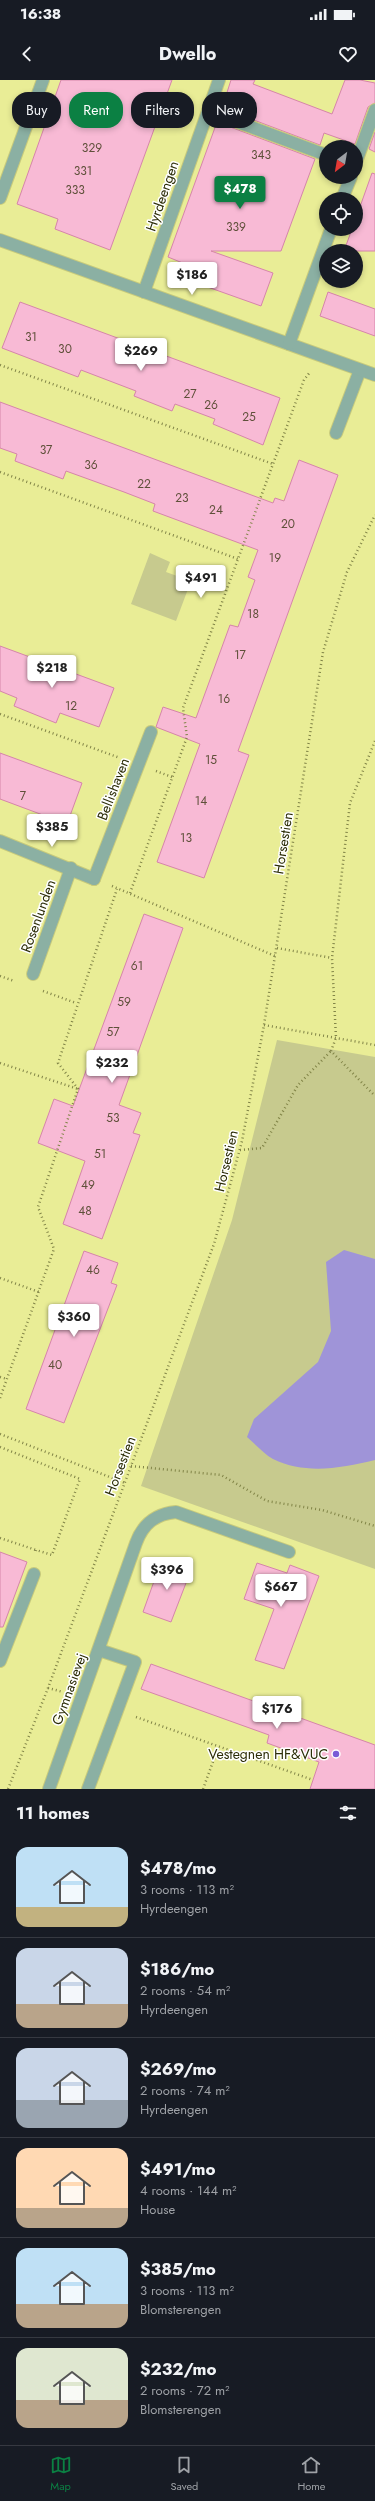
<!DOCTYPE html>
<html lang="en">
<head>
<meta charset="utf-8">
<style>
	body { margin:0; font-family:Jost,sans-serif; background:#20242c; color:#f1f3f6; height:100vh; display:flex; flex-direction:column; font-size:15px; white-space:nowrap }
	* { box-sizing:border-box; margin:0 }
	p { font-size:13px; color:#9ea1a6 }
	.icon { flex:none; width:22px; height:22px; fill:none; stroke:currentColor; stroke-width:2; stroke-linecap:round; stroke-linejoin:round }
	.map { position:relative; height:1709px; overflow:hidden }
	.panel { display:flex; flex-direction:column; background:#171b24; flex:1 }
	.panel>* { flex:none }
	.guide { position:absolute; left:12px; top:12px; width:351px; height:36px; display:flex; gap:8px }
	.needle { width:26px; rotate:211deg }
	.controls { position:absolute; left:319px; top:60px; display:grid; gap:8px }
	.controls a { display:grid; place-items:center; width:44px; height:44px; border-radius:50%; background:#171b24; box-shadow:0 2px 6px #0003; font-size:20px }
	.price { position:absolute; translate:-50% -34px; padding:0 9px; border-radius:4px; background:#fff; color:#222; font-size:13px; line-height:26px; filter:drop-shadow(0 1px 2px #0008) }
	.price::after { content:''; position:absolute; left:50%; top:24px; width:12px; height:9px; margin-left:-6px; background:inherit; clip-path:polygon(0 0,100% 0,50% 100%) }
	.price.active { background:#0b8043; color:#fff }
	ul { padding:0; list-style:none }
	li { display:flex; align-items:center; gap:12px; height:100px; padding:0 16px }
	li+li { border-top:1px solid #363941 }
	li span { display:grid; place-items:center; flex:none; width:112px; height:80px; border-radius:12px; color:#555 }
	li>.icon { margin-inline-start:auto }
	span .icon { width:48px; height:48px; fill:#fffc; stroke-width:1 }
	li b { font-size:17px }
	h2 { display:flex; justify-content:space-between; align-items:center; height:48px; padding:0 16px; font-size:17px }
	.tag { padding:0 14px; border-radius:16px; background:#171b24; box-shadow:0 2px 6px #0003; font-size:14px; line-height:36px }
	.tag.active { background:#0b8043; color:#fff }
	.status { display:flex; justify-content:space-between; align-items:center; height:28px; padding:0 20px; background:#171b24; direction:ltr }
	.status svg { height:11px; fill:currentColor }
	header { display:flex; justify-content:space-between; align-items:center; height:52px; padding:0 16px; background:#171b24; font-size:18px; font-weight:700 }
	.tab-bar { display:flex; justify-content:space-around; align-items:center; height:56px; border-top:1px solid #363941; background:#171b24; font-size:11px; color:#9ea1a6 }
	.tab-bar a { display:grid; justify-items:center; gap:2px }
	.tab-bar .active { color:#0b8043 }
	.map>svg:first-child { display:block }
</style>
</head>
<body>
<div class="status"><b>16:38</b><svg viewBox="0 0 49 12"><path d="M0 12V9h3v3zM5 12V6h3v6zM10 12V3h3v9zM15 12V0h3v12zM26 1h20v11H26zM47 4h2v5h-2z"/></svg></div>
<header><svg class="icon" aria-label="back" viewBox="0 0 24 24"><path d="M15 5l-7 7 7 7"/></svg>Dwello<svg class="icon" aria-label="heart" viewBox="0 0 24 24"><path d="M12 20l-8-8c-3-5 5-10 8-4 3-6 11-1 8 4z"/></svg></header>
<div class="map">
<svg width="375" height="1709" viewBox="0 0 375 1709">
	<rect width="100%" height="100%" fill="#e9ed96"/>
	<!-- green -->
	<g fill="#c7ca8e">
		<polygon points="150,473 170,482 166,492 191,501 176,541 131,524"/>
		<polygon points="277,960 375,977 375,1489 141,1406 232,1140"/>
	</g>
	<!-- water -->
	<path fill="#9f94d8" d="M344,1170L375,1179V1380C341,1388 306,1395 273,1379C264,1374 255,1364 247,1357L254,1339L318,1282L331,1251L326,1182Z"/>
	<!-- building -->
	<g fill="#f8bad5" stroke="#d685aa">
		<polygon points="61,0 172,0 110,170 55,149 58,139 17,124"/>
		<polygon points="231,0 255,0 253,4 332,34 345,0 360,0 375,3 375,23 368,27 355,64 324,53 320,65 222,28"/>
		<polygon points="217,42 315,79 281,171 211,171 273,193 261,226 202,205 207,193 168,177"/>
		<polygon points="375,52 375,72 369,69"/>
		<polygon points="372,93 375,94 375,171 344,171 352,149 356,149 356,138"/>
		<polygon points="328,212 375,229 375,256 320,236"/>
		<polygon points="20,222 280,318 263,365 213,344 215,339 175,324 172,331 134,316 136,311 81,290 78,297 2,268"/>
		<polygon points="0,322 273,423 275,418 284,421 299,380 338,395 238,671 249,675 204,798 157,782 200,664 156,647 163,627 196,638 230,545 238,547 255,500 248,497 258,470 153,431 155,424 124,412 66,391 63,399 15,381 17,374 0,368"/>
		<polygon points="0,566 114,608 99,647 60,633 56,643 14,626 17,618 0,611"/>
		<polygon points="0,673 82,703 67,744 0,719"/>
		<polygon points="144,834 183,848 119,1025 141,1033 133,1053 140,1055 102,1159 63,1144 85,1081 38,1063 54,1019 73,1026"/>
		<polygon points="84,1171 118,1183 111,1203 117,1205 64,1343 26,1329"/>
		<polygon points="0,1472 27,1482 3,1547 0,1547"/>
		<polygon points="162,1479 191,1490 171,1542 143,1532"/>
		<polygon points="257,1483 287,1493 290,1485 319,1496 284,1589 255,1580 274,1529 244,1519"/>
		<polygon points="151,1584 375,1665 375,1709 310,1709 319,1682 267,1663 269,1655 141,1609"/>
	</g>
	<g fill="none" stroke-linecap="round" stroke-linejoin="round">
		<defs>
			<g id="service">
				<polyline points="336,353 360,290"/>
				<polyline points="94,799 151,652"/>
				<polyline points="33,894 71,788"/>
				<polyline points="0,1581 34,1494"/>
				<path d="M49,1709L136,1463C143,1444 155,1434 176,1432L289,1472"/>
				<polyline points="88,1709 135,1582 99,1570"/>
			</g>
			<g id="minor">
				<polyline points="208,31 326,75"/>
				<polyline points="356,82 375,30"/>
				<polyline points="0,118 43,0"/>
				<polyline points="342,119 351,97"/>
				<polyline points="0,160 375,295"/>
				<polyline points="144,212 219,0"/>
				<polyline points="289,264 331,149"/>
				<polyline points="0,761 94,799"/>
			</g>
		</defs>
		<!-- service casing -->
		<use href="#service" stroke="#c7ca7c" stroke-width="14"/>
		<!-- minor casing -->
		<use href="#minor" stroke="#c7ca7c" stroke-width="14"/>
		<!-- path -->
		<g stroke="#818447" stroke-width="2.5" stroke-dasharray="1 3" stroke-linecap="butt">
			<polyline points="0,285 273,384"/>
			<polyline points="0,392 238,479"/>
			<polyline points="0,634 120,678"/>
			<polyline points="375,661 350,723 332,878 336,958 331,971 375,1016"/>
			<polyline points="156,691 172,697"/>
			<polyline points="112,806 275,876"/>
			<polyline points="130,813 187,657 183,628 304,300 310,292"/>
			<polyline points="277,868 332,878"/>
			<polyline points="0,896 14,901"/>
			<polyline points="43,911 76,923"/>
			<polyline points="264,945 375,965"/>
			<polyline points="0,983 78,1009"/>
			<polyline points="240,1070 262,1068 298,1005 331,971"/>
			<polyline points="0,1198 39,1212"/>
			<polyline points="0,1297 7,1299"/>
			<polyline points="0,1318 54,1169 38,1127 78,1009 58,983 117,809"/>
			<polyline points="0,1354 125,1403"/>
			<polyline points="0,1367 80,1399 52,1475 36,1470 35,1474"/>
			<polyline points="131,1386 221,1395 267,1421 322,1430 375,1446"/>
			<polyline points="0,1458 36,1470"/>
			<polyline points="48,1608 63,1612"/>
			<polyline points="136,1637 313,1700"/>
			<polyline points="8,1709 48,1608 214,1164 242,1061 264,945 323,572 347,492 375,435"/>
			<polyline points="203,1709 218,1668"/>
		</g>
		<!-- service -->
		<use href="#service" stroke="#8bb0a3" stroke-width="12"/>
		<!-- minor -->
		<use href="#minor" stroke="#8bb0a3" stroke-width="12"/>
	</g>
	<!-- markers -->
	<circle fill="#7a5cd6" stroke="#fff" stroke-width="1.5" cx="336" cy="1674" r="4"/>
	<g text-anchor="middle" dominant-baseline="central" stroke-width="3" stroke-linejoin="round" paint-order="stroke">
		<!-- number labels -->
		<g font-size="12" fill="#5f503a">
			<text x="92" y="68">329</text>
			<text x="261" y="75">343</text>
			<text x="83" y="91">331</text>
			<text x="75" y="110">333</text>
			<text x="236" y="147">339</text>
			<text x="31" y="257">31</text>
			<text x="65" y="269">30</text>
			<text x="190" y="314">27</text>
			<text x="211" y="325">26</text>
			<text x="249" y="337">25</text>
			<text x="46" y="370">37</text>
			<text x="91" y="385">36</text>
			<text x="144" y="404">22</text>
			<text x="182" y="418">23</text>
			<text x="216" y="430">24</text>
			<text x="288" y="444">20</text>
			<text x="275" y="478">19</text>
			<text x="253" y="534">18</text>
			<text x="240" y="575">17</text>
			<text x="224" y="619">16</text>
			<text x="71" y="626">12</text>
			<text x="211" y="680">15</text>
			<text x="23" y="716">7</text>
			<text x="201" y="721">14</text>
			<text x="186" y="758">13</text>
			<text x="137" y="886">61</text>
			<text x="124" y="922">59</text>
			<text x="113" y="952">57</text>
			<text x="113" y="1038">53</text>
			<text x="100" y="1074">51</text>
			<text x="88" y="1105">49</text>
			<text x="85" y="1131">48</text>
			<text x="93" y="1190">46</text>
			<text x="55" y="1285">40</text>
		</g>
		<!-- street labels -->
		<g font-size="14" fill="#2c2d07" stroke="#fff">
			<text transform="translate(162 116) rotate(-71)">Hyrdeengen</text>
			<text transform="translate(113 709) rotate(-69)">Bellishaven</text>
			<text transform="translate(283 763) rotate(-81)">Horsestien</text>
			<text transform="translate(38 836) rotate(-70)">Rosenlunden</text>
			<text transform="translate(226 1081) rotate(-77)">Horsestien</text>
			<text transform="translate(120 1386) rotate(-69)">Horsestien</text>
			<text transform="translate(69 1609) rotate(-70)">Gymnasievej</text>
		</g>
		<!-- poi labels -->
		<g font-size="14" fill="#2c2d07" stroke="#fff" text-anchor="end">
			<text x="328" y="1674">Vestegnen HF&amp;VUC</text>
		</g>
	</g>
</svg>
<div class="controls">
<a><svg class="needle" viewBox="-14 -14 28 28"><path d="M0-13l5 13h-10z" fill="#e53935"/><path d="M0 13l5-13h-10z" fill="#9ea1a6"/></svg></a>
<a><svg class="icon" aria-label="locate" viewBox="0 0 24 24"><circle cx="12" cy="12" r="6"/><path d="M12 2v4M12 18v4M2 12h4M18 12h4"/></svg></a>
<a><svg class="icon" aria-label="layers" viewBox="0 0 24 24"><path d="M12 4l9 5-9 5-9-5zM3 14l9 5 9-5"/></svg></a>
</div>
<b class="price active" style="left:240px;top:130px">$478</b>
<b class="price" style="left:192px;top:216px">$186</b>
<b class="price" style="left:141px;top:292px">$269</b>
<b class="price" style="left:201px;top:519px">$491</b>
<b class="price" style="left:52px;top:609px">$218</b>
<b class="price" style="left:52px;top:768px">$385</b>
<b class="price" style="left:112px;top:1004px">$232</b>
<b class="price" style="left:74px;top:1258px">$360</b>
<b class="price" style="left:167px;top:1511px">$396</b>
<b class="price" style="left:281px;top:1528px">$667</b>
<b class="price" style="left:277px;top:1650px">$176</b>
<div class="guide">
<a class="tag">Buy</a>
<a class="tag active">Rent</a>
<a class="tag">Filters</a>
<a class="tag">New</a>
</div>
</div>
<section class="panel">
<h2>11 homes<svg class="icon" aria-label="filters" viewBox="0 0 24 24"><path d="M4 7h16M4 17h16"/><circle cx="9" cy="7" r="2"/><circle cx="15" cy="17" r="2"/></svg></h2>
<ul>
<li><span style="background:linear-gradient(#bfe0f5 75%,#c2b280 0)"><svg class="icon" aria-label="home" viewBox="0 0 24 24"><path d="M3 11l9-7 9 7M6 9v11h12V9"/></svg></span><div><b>$478/mo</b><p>3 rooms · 113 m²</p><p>Hyrdeengen</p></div></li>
<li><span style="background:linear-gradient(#c9d6e8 70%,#b9a48a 0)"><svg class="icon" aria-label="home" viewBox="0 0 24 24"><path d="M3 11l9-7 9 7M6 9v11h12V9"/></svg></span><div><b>$186/mo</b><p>2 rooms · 54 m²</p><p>Hyrdeengen</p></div></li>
<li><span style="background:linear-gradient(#c9d6e8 65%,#9aa5b1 0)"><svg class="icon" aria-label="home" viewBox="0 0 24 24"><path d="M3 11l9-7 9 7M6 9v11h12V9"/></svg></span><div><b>$269/mo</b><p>2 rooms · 74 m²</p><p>Hyrdeengen</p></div></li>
<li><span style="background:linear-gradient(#ffd9b3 75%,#b9a48a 0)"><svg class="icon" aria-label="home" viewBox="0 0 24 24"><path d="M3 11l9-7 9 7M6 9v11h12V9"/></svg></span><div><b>$491/mo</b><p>4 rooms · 144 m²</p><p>House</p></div></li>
<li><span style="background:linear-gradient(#bfe0f5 70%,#b9a48a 0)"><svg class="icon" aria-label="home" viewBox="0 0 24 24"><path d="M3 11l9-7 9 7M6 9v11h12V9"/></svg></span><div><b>$385/mo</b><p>3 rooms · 113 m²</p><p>Blomsterengen</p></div></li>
<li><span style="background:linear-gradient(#dfe7d0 65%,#b9a48a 0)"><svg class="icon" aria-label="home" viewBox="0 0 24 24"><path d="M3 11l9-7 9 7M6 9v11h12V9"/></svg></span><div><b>$232/mo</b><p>2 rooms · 72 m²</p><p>Blomsterengen</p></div></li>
</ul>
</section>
<nav class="tab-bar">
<a class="active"><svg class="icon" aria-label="map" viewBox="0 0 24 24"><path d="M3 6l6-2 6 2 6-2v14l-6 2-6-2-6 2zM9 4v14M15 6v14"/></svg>Map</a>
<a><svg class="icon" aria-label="saved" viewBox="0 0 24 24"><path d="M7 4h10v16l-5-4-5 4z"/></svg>Saved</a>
<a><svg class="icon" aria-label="home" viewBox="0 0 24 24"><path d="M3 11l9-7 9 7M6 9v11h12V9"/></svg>Home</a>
</nav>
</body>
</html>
